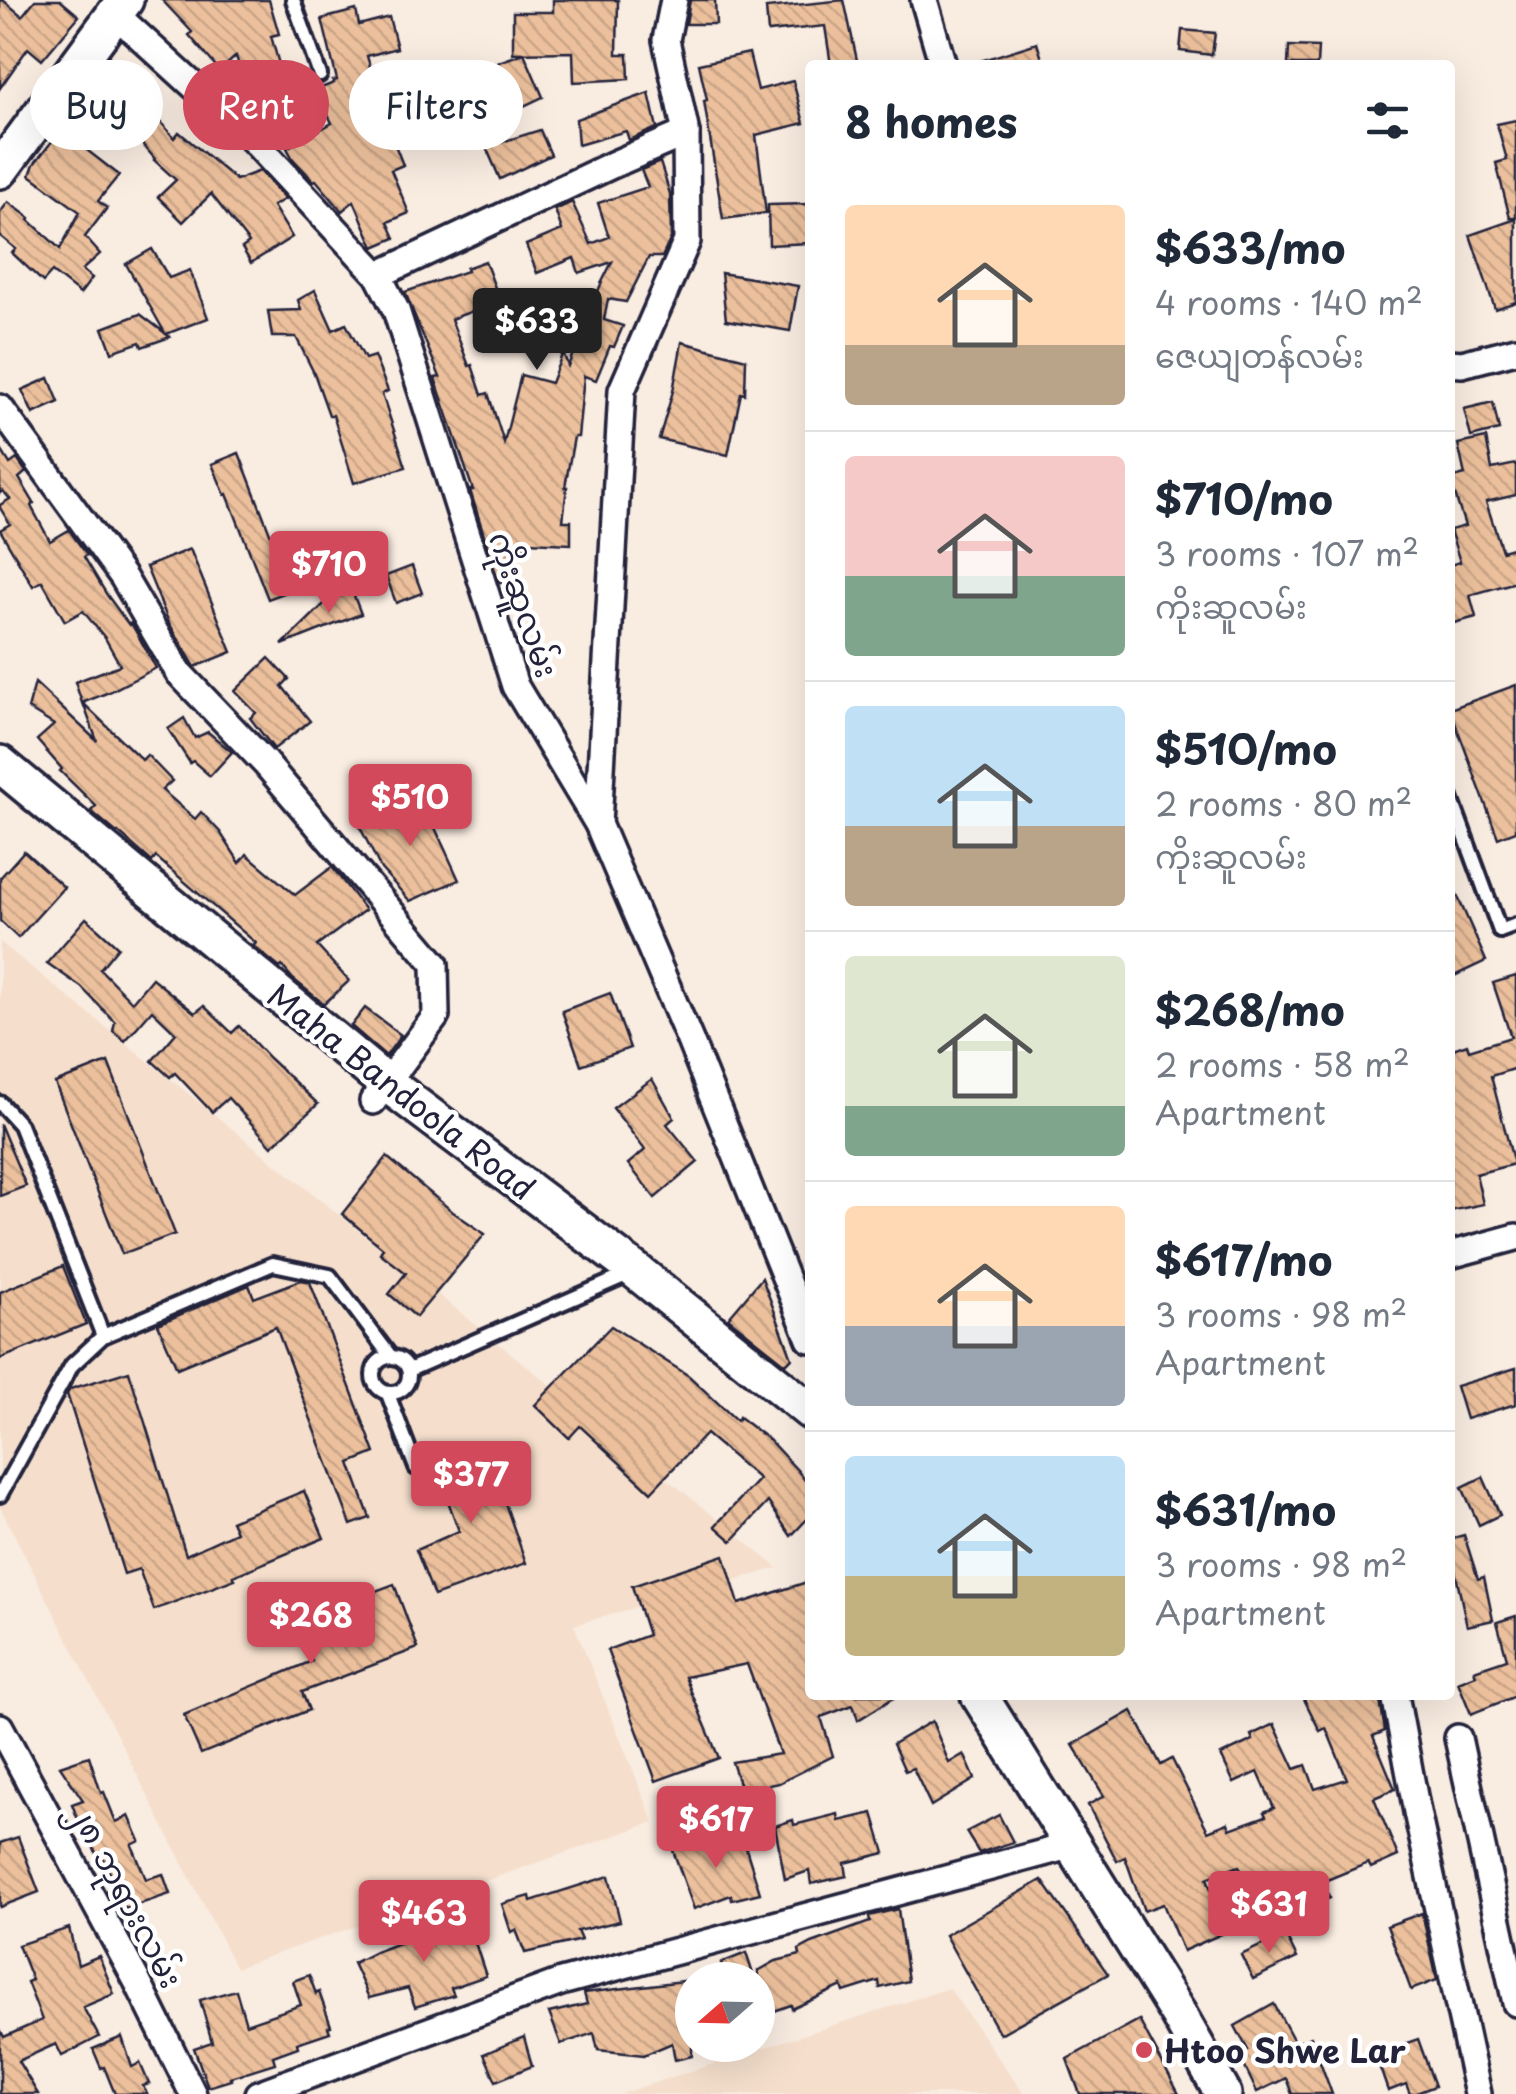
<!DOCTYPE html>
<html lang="en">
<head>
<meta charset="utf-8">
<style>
	body { margin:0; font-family:"Playpen Sans","Noto Sans Myanmar",sans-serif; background:#f2f2f3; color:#1f2937; height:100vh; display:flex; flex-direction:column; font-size:38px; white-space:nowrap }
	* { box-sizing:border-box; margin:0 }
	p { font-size:32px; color:#747a83 }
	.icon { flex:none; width:55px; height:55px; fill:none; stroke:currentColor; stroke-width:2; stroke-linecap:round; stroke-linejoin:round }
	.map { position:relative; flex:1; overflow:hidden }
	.side { position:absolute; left:805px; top:60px; width:650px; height:1640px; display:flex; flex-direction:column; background:#fff; border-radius:10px; box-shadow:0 10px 40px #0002 }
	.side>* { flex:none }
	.top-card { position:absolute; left:30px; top:60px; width:625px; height:90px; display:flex; gap:20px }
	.needle { width:65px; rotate:250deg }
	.tools { position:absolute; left:675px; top:1962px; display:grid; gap:20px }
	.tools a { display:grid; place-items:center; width:100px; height:100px; border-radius:50%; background:#fff; box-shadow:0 10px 40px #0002; font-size:50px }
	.price { position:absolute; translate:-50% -85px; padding:0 22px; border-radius:10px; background:#d1495b; color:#fff; font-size:32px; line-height:65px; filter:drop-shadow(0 2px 5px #0008) }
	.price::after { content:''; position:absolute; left:50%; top:60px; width:30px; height:22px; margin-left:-15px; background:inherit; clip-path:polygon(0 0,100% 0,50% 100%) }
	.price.selected { background:#222; color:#fff }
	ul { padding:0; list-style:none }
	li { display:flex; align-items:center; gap:30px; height:250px; padding:0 40px }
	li+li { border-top:2px solid #e0e1e3 }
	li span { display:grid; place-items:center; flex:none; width:280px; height:200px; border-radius:10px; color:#555 }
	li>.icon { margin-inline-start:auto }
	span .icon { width:120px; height:120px; fill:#fffc; stroke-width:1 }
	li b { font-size:42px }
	h2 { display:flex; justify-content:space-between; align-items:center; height:120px; padding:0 40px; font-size:42px }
	.pill { padding:0 35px; border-radius:45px; background:#fff; box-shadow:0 10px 40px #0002; font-size:35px; line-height:90px }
	.pill.selected { background:#d1495b; color:#fff }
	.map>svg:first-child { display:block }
</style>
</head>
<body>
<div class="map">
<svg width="1516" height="2094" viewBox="0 0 1516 2094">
	<defs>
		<pattern id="building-back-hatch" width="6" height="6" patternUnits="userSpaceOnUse" patternTransform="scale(2.5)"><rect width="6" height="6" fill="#ecc09c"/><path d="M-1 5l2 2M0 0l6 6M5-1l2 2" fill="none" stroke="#caa587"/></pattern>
	</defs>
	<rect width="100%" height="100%" fill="#f9ece1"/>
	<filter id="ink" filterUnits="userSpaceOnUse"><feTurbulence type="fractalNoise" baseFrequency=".01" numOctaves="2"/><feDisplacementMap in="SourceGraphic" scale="20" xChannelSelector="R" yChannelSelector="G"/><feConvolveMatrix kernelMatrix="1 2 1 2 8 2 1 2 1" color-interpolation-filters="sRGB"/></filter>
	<g filter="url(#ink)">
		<!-- built -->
		<g fill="#f5dfcc">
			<polygon points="0,942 778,1568 574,1625 654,1822 236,1968 0,1507"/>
			<polygon points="949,1988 1024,2094 620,2094"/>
		</g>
		<!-- building -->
		<g fill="url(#building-back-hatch)" stroke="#22223b" stroke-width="2.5">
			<polygon points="0,0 3,0 22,16 35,0 60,0 79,16 42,60 28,48 0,88"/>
			<polygon points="162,0 269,0 279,34 271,36 288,96 251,106 236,56 220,71 189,35 192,32"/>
			<polygon points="553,0 618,0 617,54 628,54 629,79 574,82 573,52 513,53 513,12 553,12"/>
			<polygon points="690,0 715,0 716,24 686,24"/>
			<polygon points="844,0 858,65 831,65 825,26 768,32 766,8"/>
			<polygon points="356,10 359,25 389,17 397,48 367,56 378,94 375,95 403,165 391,170 409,213 388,222 395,238 374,247 354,201 342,211 316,180 314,181 293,159 287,148 332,123 316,90 334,83 333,81 337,80 322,19"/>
			<polygon points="1182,30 1215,33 1212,55 1180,51"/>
			<polygon points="1037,43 1044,65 981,65 980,61"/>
			<polygon points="1289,46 1318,47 1317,65 1288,65"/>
			<polygon points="524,53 543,97 496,119 476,70"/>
			<polygon points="749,53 758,90 793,81 804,123 756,135 766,213 723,219 704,101 707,100 699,64"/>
			<polygon points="649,93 657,128 629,140 626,131 578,145 576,119"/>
			<polygon points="147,105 174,138 179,132 236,180 260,171 285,199 273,206 292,237 251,263 242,248 249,243 211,194 183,222 158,197 176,180 154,160 155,159 125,124"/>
			<polygon points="1516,120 1516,218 1510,218 1496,163 1507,160 1497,124"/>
			<polygon points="61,130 119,175 98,201 107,208 85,237 100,254 82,270 92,278 80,294 52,272 43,282 12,253 16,249 0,236 0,213 8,202 30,218 29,220 60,249 80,212 30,175 34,164"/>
			<polygon points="540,130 551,155 500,179 486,147"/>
			<polygon points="660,162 670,194 671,238 662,257 649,257 626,302 608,299 604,320 623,326 614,347 610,346 596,380 584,376 578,437 574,437 565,487 567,487 563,521 571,521 571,544 528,542 528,547 518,548 516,583 499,583 470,490 473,490 435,378 440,377 405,292 467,271 466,268 485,261 500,301 451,319 469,366 472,365 482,395 488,393 504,443 521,375 551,383 563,352 568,366 601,284 612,262 579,273 574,258 537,273 526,245 562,230 555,210 572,202 591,244 609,237 598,203 648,187 641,170"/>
			<polygon points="810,204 810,243 769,245 768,205"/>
			<polygon points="1516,219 1516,302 1495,309 1470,235"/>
			<polygon points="152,249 169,278 190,270 208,318 166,334 170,337 142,347 140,342 112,352 103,328 140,314 165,333 126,264"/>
			<polygon points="721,273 798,286 790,331 726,320"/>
			<polygon points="315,290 333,330 346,324 365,359 374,356 388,391 382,394 406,467 354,483 333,415 329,415 314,373 296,337 272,337 268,311 301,310 298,300"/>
			<polygon points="545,301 556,333 535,341 523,309"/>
			<polygon points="682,342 746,359 745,394 741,393 728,455 659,439 673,391"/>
			<polygon points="49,378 59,402 33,414 22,390"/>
			<polygon points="1493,402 1499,430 1471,437 1464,409"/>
			<polygon points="1486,438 1492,469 1516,464 1516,495 1486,502 1502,551 1516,547 1516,582 1470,595 1476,617 1450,624 1450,565 1460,562 1450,530 1465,526 1450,479 1465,475 1458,444"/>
			<polygon points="0,448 10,464 17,459 26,472 19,478 34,503 31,506 50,541 69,530 87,555 84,557 107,595 129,625 131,623 156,668 109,692 82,703 75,682 120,665 105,638 83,611 65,621 42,581 33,586 0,530 10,524 0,508 0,505 10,499 3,491 0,493"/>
			<polygon points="239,453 292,590 268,599 227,494 225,495 212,464"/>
			<polygon points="190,549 232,652 195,667 169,623 146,567"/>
			<polygon points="412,566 422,593 396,603 386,576"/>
			<polygon points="352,591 361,614 282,645 327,601"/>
			<polygon points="269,658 289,679 282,686 310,721 274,749 250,718 256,713 235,691"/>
			<polygon points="35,683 97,741 83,703 142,760 147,755 172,781 162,790 195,819 201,812 220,832 240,863 247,854 295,895 332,867 365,910 317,946 349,981 324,1004 293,979 282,966 280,968 253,946 256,943 156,857 152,862 118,832 117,833 91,811 96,806 60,771 62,769 37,740 54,725 28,709"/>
			<polygon points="1516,685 1516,831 1498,838 1450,709"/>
			<polygon points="184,718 195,738 208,732 232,752 210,776 193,761 190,763 168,729"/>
			<polygon points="420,795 459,880 410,901 381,869 359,825"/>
			<polygon points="24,851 64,887 18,938 0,921 0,878"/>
			<polygon points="1450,879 1486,961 1450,978"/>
			<polygon points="86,918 118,947 100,969 132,1002 152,978 195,1013 204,1006 232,1033 239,1026 269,1058 318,1104 272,1146 228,1098 212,1112 175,1073 170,1077 152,1061 176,1033 152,1010 125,1041 113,1031 115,1022 81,987 47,963"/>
			<polygon points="1516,976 1516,1068 1491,1076 1514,1164 1476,1174 1483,1204 1450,1211 1450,1050 1467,1044 1469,1050 1511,1037 1493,983"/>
			<polygon points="610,993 630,1048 581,1065 562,1011"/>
			<polygon points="365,1008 401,1035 386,1056 351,1026"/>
			<polygon points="108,1062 175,1234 122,1254 55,1083"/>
			<polygon points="652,1079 674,1118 667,1124 698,1162 655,1198 628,1164 645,1150 613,1108"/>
			<polygon points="0,1124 26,1186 0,1196"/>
			<polygon points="387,1157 453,1212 485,1234 416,1317 389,1294 406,1273 380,1253 383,1248 342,1214"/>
			<polygon points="63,1266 86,1324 0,1359 0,1292"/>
			<polygon points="762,1278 792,1358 786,1364 728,1318"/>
			<polygon points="301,1280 310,1282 375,1453 350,1463 370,1518 351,1525 276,1327 177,1368 158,1324 249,1285 254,1298"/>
			<polygon points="611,1326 689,1376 737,1421 739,1417 769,1440 798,1471 810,1487 810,1516 791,1536 768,1502 732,1541 715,1526 759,1479 706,1434 651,1492 580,1426 569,1438 535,1405"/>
			<polygon points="1516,1368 1516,1404 1466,1419 1456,1386"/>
			<polygon points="129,1371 186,1555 236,1532 231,1521 304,1491 324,1538 233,1576 235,1579 154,1610 139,1569 124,1574 67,1394 70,1389"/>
			<polygon points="484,1443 526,1563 434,1596 416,1550 459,1531 434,1463"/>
			<polygon points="1483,1477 1500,1515 1479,1525 1462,1487"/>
			<polygon points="1464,1535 1478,1579 1484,1577 1493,1620 1467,1626 1450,1547 1450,1539"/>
			<polygon points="724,1555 739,1604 810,1581 810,1695 898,1695 858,1720 853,1705 821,1717 833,1756 779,1783 741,1790 732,1762 780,1754 747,1664 685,1677 719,1758 656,1781 607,1650 648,1635 632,1586"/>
			<polygon points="394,1584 418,1648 302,1692 309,1710 201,1754 184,1715 312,1661 298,1620"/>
			<polygon points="1516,1616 1516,1696 1471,1714 1458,1682 1476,1675 1474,1670 1507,1659 1497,1622"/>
			<polygon points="1302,1695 1379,1695 1385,1731 1373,1736 1395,1789 1374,1798 1398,1856 1371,1868 1368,1863 1322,1882 1330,1898 1311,1906 1308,1899 1265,1918 1239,1866 1207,1878 1226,1932 1183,1951 1163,1904 1144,1911 1125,1857 1117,1861 1088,1805 1104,1796 1073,1745 1132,1711 1161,1765 1172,1759 1208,1831 1228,1823 1230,1829 1266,1816 1264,1812 1274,1808 1258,1772 1234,1783 1221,1755 1253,1740 1251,1735 1274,1724 1295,1769 1306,1765 1315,1789 1347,1779 1326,1728 1320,1731"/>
			<polygon points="932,1721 949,1763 964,1754 975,1779 931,1806 913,1768 905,1771 893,1744"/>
			<polygon points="89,1756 101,1793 104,1792 116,1822 129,1816 140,1841 132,1845 146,1879 163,1874 170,1894 125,1909 118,1889 103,1859 99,1860 83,1824 80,1825 72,1804 83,1800 60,1766"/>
			<polygon points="873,1813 885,1853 845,1863 847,1876 811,1884 809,1871 785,1879 775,1826 793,1820 794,1825 838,1814 839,1821"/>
			<polygon points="999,1815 1013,1842 979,1853 966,1832"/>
			<polygon points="18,1837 39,1892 0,1907 0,1843"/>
			<polygon points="697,1839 699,1846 743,1839 760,1893 732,1900 731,1895 694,1909 671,1845"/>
			<polygon points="609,1876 620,1921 577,1931 581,1940 525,1953 516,1930 511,1932 502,1904 530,1896 531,1901"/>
			<polygon points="1042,1880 1108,1974 1000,2034 945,1935"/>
			<polygon points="898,1909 908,1981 880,1988 879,1981 844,1992 842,1986 792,2009 791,2005 758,2017 758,1971 776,1961 800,1955 799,1950 812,1943 870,1922 869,1916"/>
			<polygon points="1422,1913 1437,1980 1411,1990 1387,1926"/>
			<polygon points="468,1921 486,1976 451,1988 454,1995 415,2007 408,1988 369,1998 353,1963 375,1952 431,1931 432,1933"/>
			<polygon points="69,1928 78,1965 99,1956 114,1994 83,2007 99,2037 62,2056 56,2044 18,2061 38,2094 0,2094 0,2029 4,2037 42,2020 27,1982 32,1980 18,1945"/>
			<polygon points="1285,1934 1297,1958 1253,1979 1241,1955"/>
			<polygon points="746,1953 755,1980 726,1980 721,1963"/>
			<polygon points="309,1975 316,1994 319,1992 331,2026 328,2027 330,2032 297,2043 298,2047 273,2056 275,2063 230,2077 231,2080 208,2087 194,2048 212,2042 200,2000 236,1990 246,2024 301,2005 293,1981"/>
			<polygon points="692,1980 692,2056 675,2060 672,2043 644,2055 598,2050 594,2033 561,2044 549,2013 587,2004 584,1993"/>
			<polygon points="1274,2004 1295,2043 1311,2037 1332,2094 1292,2094 1286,2078 1257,2092 1239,2055 1248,2050 1235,2026"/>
			<polygon points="1139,2020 1179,2094 1080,2094 1067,2059"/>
			<polygon points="122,2037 132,2067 140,2063 149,2084 143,2086 147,2094 115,2094 104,2067 101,2068 93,2049"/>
			<polygon points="524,2037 532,2066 496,2081 484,2054"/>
			<polygon points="1418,2039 1435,2086 1414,2094 1410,2094 1406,2084 1388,2091 1375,2054"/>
		</g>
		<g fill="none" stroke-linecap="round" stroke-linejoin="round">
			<defs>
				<g id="lane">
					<polyline points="293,0 320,75"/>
					<polyline points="1450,795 1500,931 1516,925"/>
					<polyline points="0,1103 20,1125 103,1336"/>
					<circle cx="391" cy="1375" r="18"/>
					<polyline points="409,1370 633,1272"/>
					<polyline points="388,1394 416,1468"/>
					<polyline points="0,1495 72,1365 103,1336 273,1264 330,1276 391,1357"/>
				</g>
				<g id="street">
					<polyline points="924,0 943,65"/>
					<polyline points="114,13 253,140 378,275 396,310 515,686 598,824 689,1038 810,1339"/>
					<polyline points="378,275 612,165 686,133"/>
					<polyline points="1450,363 1462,364 1516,350"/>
					<polyline points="0,408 123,577 179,673 265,763 435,964 436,1016 373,1101"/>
					<polyline points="598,824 622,390 687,241 686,133 666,40 674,0"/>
					<polyline points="1450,1255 1516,1237"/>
					<polyline points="1395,1695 1417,1812 1478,2094"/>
					<polyline points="0,1727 137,1981 193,2094"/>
					<polyline points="1458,1738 1516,2003"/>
					<polyline points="258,2094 561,1982 1073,1845"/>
				</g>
				<g id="secondary">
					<polyline points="0,170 125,0"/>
					<polyline points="0,764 386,1083 636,1271 810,1411"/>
					<polyline points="979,1695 1178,2014 1223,2094"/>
				</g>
			</defs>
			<!-- lane casing -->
			<use href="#lane" stroke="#22223b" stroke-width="20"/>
			<!-- street casing -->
			<use href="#street" stroke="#22223b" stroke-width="32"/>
			<!-- secondary casing -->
			<use href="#secondary" stroke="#22223b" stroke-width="42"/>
			<!-- lane -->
			<use href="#lane" stroke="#fff" stroke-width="12"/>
			<!-- street -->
			<use href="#street" stroke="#fff" stroke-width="25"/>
			<!-- secondary -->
			<use href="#secondary" stroke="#fff" stroke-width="35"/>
		</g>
	</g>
	<!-- markers -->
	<circle fill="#d1495b" stroke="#fff" stroke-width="4" cx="1144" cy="2050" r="10"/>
	<g text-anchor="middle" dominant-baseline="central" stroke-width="9" stroke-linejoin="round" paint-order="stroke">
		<!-- street labels -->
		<g font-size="32" fill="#22223b" stroke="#fff">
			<text transform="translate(525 604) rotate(71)">ကိုးဆူလမ်း</text>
			<text transform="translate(402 1091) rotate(38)">Maha Bandoola Road</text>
			<text transform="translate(127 1894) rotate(62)">၂၈ ဘုရားလမ်း</text>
		</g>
		<!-- poi labels -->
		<g font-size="32" font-weight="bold" fill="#22223b" stroke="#fff" text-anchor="start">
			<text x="1164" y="2050">Htoo Shwe Lar</text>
		</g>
	</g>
</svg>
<div class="tools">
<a><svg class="needle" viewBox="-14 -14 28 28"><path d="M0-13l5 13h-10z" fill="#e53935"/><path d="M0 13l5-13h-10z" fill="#747a83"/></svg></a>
</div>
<b class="price selected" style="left:537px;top:373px">$633</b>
<b class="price" style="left:329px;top:616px">$710</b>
<b class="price" style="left:410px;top:849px">$510</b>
<b class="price" style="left:471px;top:1526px">$377</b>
<b class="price" style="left:311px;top:1667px">$268</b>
<b class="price" style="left:716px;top:1871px">$617</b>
<b class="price" style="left:1269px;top:1956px">$631</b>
<b class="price" style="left:424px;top:1965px">$463</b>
<div class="top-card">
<a class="pill">Buy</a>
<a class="pill selected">Rent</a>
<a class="pill">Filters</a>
</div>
<section class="side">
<h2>8 homes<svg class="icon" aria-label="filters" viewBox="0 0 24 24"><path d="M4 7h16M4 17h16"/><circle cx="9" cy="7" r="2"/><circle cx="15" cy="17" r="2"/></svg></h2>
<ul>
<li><span style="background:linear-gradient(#ffd9b3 70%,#b9a48a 0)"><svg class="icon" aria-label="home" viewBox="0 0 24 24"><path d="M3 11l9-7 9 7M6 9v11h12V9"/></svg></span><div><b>$633/mo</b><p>4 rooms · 140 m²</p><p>ဇေယျတန်လမ်း</p></div></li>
<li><span style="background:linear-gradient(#f6c9c9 60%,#7fa58c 0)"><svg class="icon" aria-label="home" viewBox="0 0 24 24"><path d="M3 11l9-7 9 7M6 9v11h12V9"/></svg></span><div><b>$710/mo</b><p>3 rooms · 107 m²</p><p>ကိုးဆူလမ်း</p></div></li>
<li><span style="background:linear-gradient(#bfe0f5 60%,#b9a48a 0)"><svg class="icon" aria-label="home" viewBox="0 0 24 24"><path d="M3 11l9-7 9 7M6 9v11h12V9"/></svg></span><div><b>$510/mo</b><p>2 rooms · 80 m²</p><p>ကိုးဆူလမ်း</p></div></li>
<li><span style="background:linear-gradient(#dfe7d0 75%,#7fa58c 0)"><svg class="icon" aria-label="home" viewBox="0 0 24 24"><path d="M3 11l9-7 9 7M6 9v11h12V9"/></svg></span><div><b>$268/mo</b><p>2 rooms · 58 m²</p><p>Apartment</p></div></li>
<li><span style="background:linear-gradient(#ffd9b3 60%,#9aa5b1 0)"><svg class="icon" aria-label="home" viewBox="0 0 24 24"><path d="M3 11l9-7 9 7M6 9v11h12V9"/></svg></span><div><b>$617/mo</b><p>3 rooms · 98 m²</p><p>Apartment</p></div></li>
<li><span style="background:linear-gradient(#bfe0f5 60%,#c2b280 0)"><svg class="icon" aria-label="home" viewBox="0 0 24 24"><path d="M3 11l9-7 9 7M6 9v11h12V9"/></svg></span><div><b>$631/mo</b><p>3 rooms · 98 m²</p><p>Apartment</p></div></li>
</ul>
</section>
</div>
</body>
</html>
